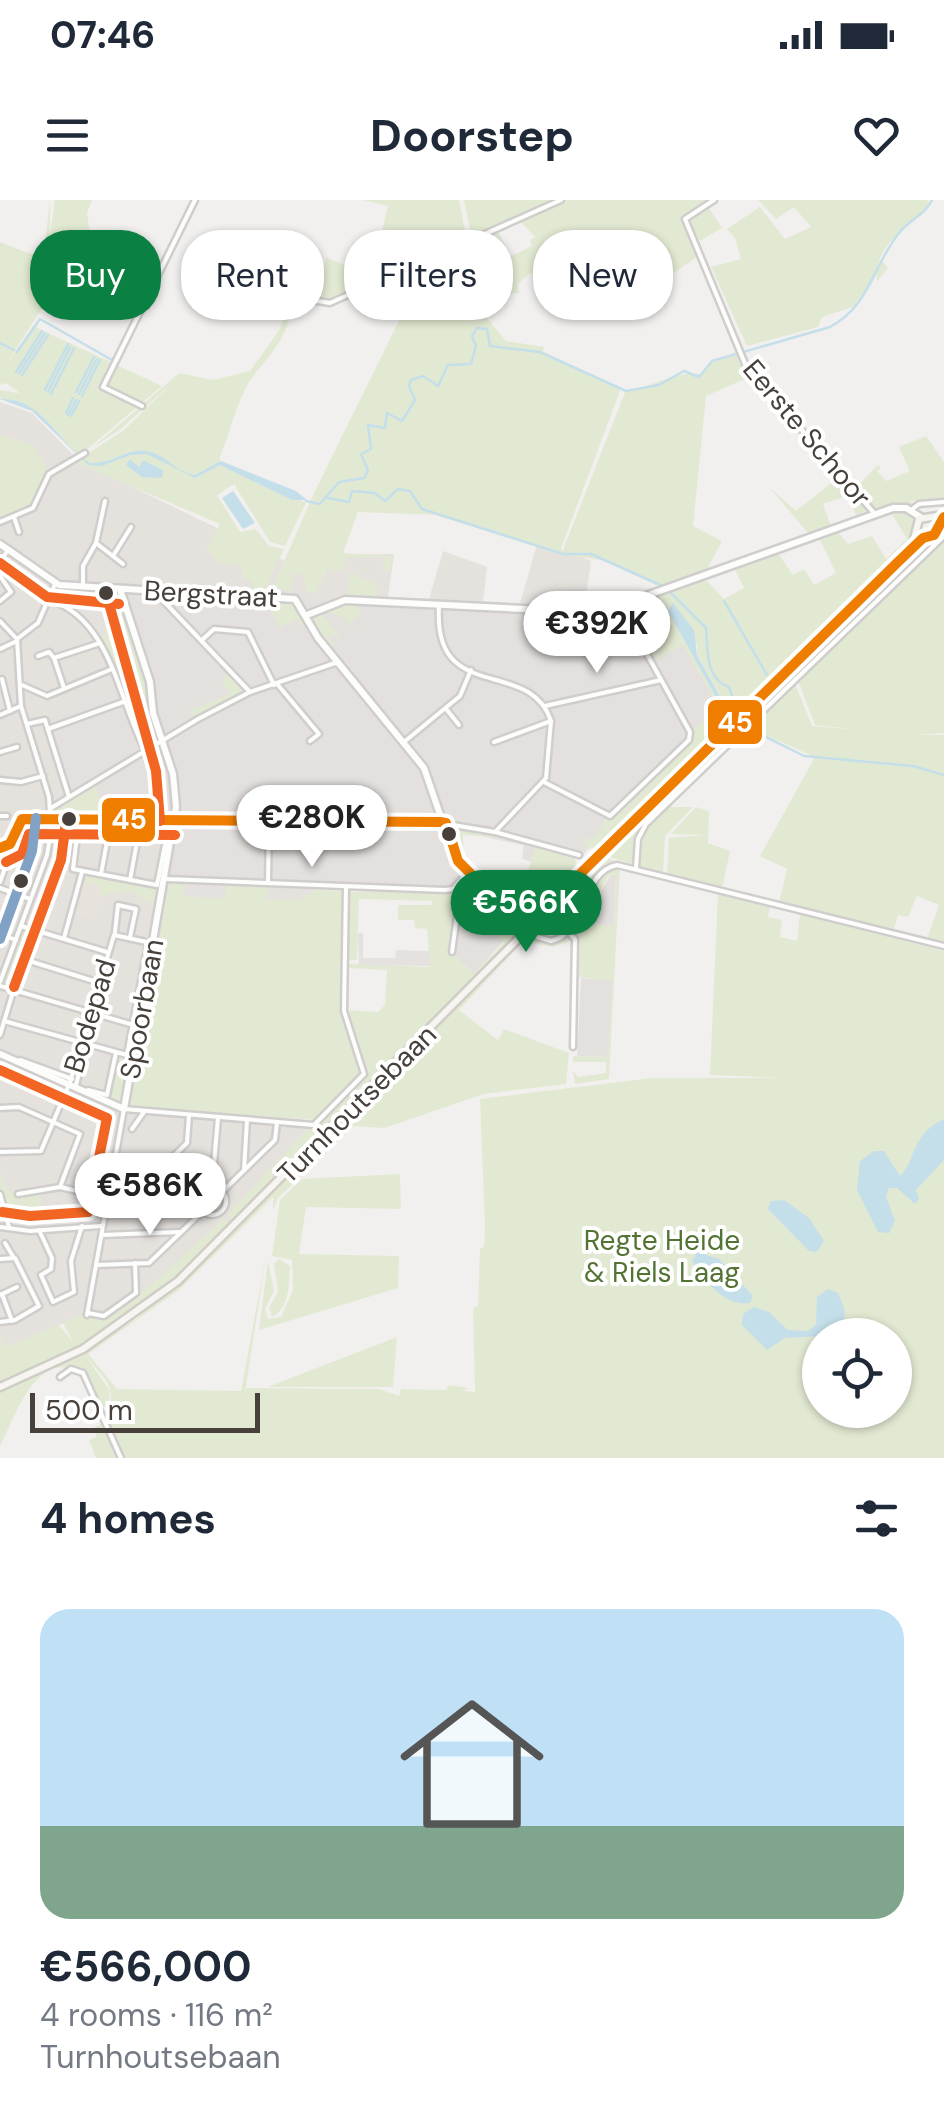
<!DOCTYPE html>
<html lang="en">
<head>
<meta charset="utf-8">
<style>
	body { margin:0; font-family:"DM Sans",sans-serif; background:#f6f6f7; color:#1f2937; height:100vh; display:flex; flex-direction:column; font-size:38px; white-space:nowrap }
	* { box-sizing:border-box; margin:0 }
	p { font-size:32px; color:#747a83 }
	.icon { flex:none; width:55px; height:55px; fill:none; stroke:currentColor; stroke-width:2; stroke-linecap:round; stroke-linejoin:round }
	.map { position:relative; height:1258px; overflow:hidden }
	.sheet { display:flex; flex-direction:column; background:#fff; flex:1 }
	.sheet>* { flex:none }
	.hud { position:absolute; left:30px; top:30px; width:885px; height:90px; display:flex; gap:20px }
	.fabs { position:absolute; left:802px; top:1118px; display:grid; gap:20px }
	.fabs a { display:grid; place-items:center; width:110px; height:110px; border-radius:50%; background:#fff; box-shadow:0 2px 8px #0004; font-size:50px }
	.scale { position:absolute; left:30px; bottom:25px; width:230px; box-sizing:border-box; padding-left:10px; border:5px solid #48413b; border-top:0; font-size:28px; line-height:35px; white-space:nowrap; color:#48413b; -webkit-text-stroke:8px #fff; paint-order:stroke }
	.price { position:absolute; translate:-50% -85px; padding:0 22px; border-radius:35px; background:#fff; color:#222; font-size:32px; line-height:65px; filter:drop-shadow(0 2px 5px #0008) }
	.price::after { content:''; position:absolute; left:50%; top:60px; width:30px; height:22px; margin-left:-15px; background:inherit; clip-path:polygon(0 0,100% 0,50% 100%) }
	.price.selected { background:#0b8043; color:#fff }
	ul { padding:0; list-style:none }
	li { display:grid; align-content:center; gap:20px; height:530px; padding:0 40px }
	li+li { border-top:2px solid #e0e1e3 }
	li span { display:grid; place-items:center; height:310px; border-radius:30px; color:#555 }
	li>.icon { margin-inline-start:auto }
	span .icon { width:180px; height:180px; fill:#fffc; stroke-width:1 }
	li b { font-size:42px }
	h2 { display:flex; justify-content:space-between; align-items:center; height:120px; padding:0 40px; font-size:42px }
	.chip { padding:0 35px; border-radius:40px; background:#fff; box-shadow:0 2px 8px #0004; font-size:35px; line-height:90px }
	.chip.selected { background:#0b8043; color:#fff }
	.status { display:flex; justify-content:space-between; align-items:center; height:70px; padding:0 50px; background:#fff; direction:ltr }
	.status svg { height:28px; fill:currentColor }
	header { display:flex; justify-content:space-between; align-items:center; height:130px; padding:0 40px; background:#fff; font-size:45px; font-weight:700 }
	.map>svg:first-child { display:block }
</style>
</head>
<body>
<div class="status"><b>07:46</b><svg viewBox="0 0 49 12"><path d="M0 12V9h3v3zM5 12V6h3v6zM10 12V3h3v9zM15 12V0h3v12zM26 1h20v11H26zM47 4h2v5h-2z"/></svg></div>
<header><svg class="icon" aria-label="menu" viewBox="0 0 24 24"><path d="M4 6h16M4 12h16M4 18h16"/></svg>Doorstep<svg class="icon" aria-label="heart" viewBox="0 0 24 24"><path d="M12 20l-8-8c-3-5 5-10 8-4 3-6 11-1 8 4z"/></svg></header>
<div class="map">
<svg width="944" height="1258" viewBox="0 0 944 1258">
	<rect width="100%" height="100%" fill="#f2f0ee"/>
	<!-- residential -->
	<polygon fill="#e5e1dd" points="0,202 32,213 79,261 285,361 273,387 292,371 303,373 314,392 327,369 345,354 394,354 388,397 429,399 443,351 487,367 483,402 520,403 538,341 591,361 585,405 639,395 656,453 683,441 722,507 580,658 450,629 178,624 131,905 326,923 233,1021 139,1096 104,1119 83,1115 0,1150"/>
	<!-- industrial -->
	<g fill="#e4e0de">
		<polygon points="127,391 577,413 630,405 646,460 684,446 720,506 576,649 537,646 532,662 522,659 524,642 447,624 464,672 517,726 474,774 454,756 460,694 451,689 168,678 173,620 104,619 93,583 71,596 46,519 81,508 78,498 114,483 144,550 163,540 153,487 124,395"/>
		<polygon points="611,674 616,674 614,727 582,723"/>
		<polygon points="581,778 613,780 608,857 577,856"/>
	</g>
	<!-- education -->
	<polygon fill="#e7e2db" points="82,681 101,685 95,719 76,715"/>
	<!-- green -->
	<g fill="#e2e9d2" fill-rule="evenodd">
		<polygon points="50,0 50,35 55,0 92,0 87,13 90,34 4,167 33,126 162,186 79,256 34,210 0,199 0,190 20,193 6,183 0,185 0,42 36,56 46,35"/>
		<polygon points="459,0 467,41 369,84 388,6 363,0"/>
		<polygon points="464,0 555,0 472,39"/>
		<polygon points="565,0 711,0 682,17 700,55 662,81 651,59 586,92 570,75 558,81 530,73 518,84 519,93 508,94 484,115 506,141 544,147 543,152 621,188 559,354 435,315 358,312 343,353 392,356 390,371 382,371 386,357 346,357 344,371 326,370 315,393 306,392 304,376 295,372 290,391 272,389 314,293 427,64 498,32 511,56 532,46 530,40 535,37 521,22"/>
		<path d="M758,0H926L931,2C916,24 877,40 877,74L881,59L888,68L877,81V75L853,107L822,117L818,127L747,146L711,67L741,59L735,38L727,29L760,7L785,39L811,27L794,7L776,19Z"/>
		<polygon points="708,6 722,28 700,41 687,19"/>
		<polygon points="326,57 344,65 363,86 328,101 319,99"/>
		<polygon points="249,81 284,82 282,113 248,111"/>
		<path d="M285,112L291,113C285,140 270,155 254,175C238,196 230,233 220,257V265L306,303L285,346L270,342L234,284L217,295L240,332L256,329L269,346L284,349L264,392L252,391V381L242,377V365L218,362L207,348L220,324L74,262L123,231L173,182L121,229L92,248L179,173L213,180L250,171L280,129Z"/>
		<path d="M740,154L752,176L706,196L693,326L722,341L706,371L662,388L602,360L561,355L626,190C654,188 673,170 701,174L710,163Z"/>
		<polygon points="0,235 33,245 49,271 30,308 0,321"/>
		<polygon points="926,236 944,262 944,299 909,301 917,304 876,310 852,282 855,279 860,284 878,265 881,268 877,271 886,281 910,271 899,247"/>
		<polygon points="839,277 867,311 856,315 847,296 823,304 831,326 809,334 769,287 796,311"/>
		<path d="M901,310L914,320L915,338L908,348L598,652L592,647L587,650L584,639H592L603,628L604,618L616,615L688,545L692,532L718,506L683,445L652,462L637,405L669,392L680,401L671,391L705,379L724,399L744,388L734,368L777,352L793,375L804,369L814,385L836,373L819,338L837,331L848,344L872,336L886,359L907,339L890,311ZM667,408L697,444V454L725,504L709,526L721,506Z"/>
		<polygon points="929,339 933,345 645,623 637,637 635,665 600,654 922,341"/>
		<polygon points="944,341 944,533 917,535 944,535 944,743 927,739 939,705 917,696 908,717 898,715 893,732 779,703 787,669 760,656 815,557 749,528 795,483 812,526 849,529 815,525 798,481"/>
		<polygon points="350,372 377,385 377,397 347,396"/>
		<path d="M88,390C102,392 114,386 121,407L111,414L94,401L88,406L104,426L115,414L123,413L146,479L159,539L154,546L157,537L151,521L138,528L134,522L151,519L148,506L131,505L144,497L142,488L127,493L101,438L109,430L103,433L106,429L85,404Z"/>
		<polygon points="256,398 291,400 307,420 301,425 298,419 280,428 264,401"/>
		<polygon points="346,403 355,403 362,415 351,421 354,430 343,417 325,411"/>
		<polygon points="321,413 340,436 328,435 335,446 327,445 311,419"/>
		<polygon points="224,475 231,475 246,495 192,517 190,510 230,494 223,485"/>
		<polygon points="95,585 103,611 130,615 130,610 142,611 143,618 53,617 53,611"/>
		<polygon points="667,607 693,607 665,636 663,674 640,667 643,631"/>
		<polygon points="696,607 709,611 708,643 730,651 722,689 667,675 669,638 703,635 671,634"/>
		<polygon points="452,626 499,637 463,635 464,661 502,699 461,660 453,630 449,629"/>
		<polygon points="536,647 575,657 576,667 593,650 597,653 528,719 504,701 522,690"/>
		<polygon points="599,655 629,667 607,666 564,729 555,734 540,732 538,721"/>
		<polygon points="613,667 620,667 609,879 575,884 573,871 578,877 606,873 606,862 573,862 573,856 607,857 613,781 577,777 577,741 572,732 593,693 597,695 583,723 614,726 616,674 608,677 599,692 593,689 600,675"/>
		<polygon points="86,673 161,685 150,741 154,706 131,691 99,696 101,685 83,682"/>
		<path d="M467,676L518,727L508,746L161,1093L80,1149L0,1185V1137L5,1147L59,1125L73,1142L63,1123L84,1113L99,1031L87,1115L104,1118L154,1083L222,1020L219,1017L231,1022L228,1014L310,926C323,925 331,913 340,904C380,864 357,858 345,810L378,812L385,805L387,770L349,768L348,764L430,767L427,729L415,728L414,720H398V705H431L432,701L359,699L357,760H349L347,692L458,691L448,752H453L455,742V756L474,773L504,743L499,737L506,729L498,723L504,716L472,685L461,701L460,684Z"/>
		<polygon points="168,682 344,691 343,807 362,870 360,877 318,920 140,909 130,904"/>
		<path d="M718,692L770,706L768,717L782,720L780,737L797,741L800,713L944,751V1258H125L107,1218L115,1215L119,1204L104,1216C120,1186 106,1182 85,1155L110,1191L108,1206L100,1208L82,1171C34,1150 16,1217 0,1246V1189L98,1142L133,1121L179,1083L412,854L521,738L552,744L569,737L572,740L553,747L524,741L459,810L498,840L504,829L569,853L566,884L484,894L384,928L354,926L278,998L273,1010V997L179,1090L88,1154L117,1189L241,1191L266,1056L245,1193L247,1188L380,1189L399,1196L401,1189L446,1190L449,1185L469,1188L463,1191L475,1192L473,1108L478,1106L480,1048L484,1047L485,1028L480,899L652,878H782L710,875ZM820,1135H895V1210H820Z"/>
		<polygon points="22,728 29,733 11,788 2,784"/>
		<polygon points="151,745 127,883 123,902 117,904 71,886 72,881 75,888 111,900 117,857 128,859 136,830 132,819"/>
		<path d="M0,972L9,992L17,991L18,996L40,993L42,1010L17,1014L22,1027C8,1007 0,1001 0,972Z"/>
		<polygon points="400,974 401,1009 306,1007 299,1054 399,1056 398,1088 259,1130 268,1061 274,1091 265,1109 268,1119 281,1117 293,1090 292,1060 272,1056 280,1000 302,979"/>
		<circle cx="212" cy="1001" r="12"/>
		<path d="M279,1059L290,1066C289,1083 290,1108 272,1117L269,1108L278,1092L274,1064Z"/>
		<polygon points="397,1137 393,1187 269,1187 270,1186"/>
		<polygon points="103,1223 120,1258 96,1258 89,1240 97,1237 93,1228"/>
	</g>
	<!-- parking -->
	<g fill="#e4e1df">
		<polygon points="92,400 102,400 112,411 118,408 120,412 112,416 116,422 104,427 87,406"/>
		<polygon points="186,682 227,684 224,699 183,696"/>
		<polygon points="269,688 311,689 311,695 303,695 302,700 265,699"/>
		<polygon points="462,701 490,728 474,745 458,730"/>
		<polygon points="358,733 363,733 363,758 395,758 396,750 430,751 430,766 359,765"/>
	</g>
	<!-- water -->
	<g fill="#c4dfea">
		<path d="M0,199C43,197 58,244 90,263C110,265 125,249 145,251C165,253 175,272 195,275L221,261L296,291L307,300H292L220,265L195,278L147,254L130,255L102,266L88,265L32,211Z"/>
		<polygon points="130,259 139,267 143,260 163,270 162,278 142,277 126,265"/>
		<polygon points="233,291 255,323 243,329 222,298"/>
		<polygon points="673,403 694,430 697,455 726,507 704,529 721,506 668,411"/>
		<path d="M944,919V960L916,990L919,999L915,1004L897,988H889L886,997L895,1021L889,1033L878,1032L857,990L860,961L874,951H884L900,976C916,961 911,934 944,919Z"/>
		<polygon points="784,1000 809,1018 824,1041 817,1052 809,1051 768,1009 771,1001"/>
		<path d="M697,1052L719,1059L753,1096L750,1103C725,1107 705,1082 692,1061Z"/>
		<polygon points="828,1089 838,1093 845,1111 841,1135 785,1138 767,1150 742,1125 743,1114 754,1107 769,1112 788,1130 808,1131 816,1124 817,1097"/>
	</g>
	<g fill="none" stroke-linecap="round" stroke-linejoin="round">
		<!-- stream -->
		<g stroke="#c4dfea" stroke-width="2.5">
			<polyline points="0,143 14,150"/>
			<polyline points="17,152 40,119 112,160"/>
			<polyline points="16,172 42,131"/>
			<polyline points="19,173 45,133"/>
			<polyline points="22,175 48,135"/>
			<polyline points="107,185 130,138"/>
			<polyline points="45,190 68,144"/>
			<polyline points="48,192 70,147"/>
			<polyline points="76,192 94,157"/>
			<polyline points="51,194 74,148"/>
			<polyline points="79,194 97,159"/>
			<polyline points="82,196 100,160"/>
			<polyline points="66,213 73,198"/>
			<polyline points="68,215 76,200"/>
			<polyline points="71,216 79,201"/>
			<polyline points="328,298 349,302 352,291 375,293 385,301 398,289 410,291 422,309 563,354 591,354 665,387"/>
			<path d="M306,301L320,304L339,282L364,278L368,270L361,254L371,249L368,225L385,228L387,213L402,221L415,200L409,186L411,180L423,176L438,186L448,165L471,164L476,146L472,136L477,128L487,129L490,146L540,152L626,191L659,185L684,171L699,177L712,161L830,127C870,106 873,65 899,33C909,20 926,14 932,0"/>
			<path d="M670,392L706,428C708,448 704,478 729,487L737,509"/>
			<polyline points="724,401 767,475"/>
			<polyline points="744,520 745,522"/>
			<polyline points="748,528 804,556 913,566 944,575"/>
		</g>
		<defs>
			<g id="minor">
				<polyline points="714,0 685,19 746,166 874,313"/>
				<polyline points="287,96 330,103 561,0"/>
				<polyline points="142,206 103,187 195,0"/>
				<polyline points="911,310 919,304 944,302"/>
				<polyline points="14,317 19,332"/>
				<polyline points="0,322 33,308 49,274 85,253"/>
				<polyline points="96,343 123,364"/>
				<polyline points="113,356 131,327"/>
				<polyline points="0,361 9,349"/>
				<polyline points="0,376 11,392 0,401"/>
				<polyline points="83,387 83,366 96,343 105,301"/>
				<polyline points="154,391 250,492"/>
				<path d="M50,400C112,420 119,503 146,552"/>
				<path d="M439,407C433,506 530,456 551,521L546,578L495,632"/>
				<polyline points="0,421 17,439"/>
				<polyline points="202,440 214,429 248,432 274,485"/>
				<polyline points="0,449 17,441"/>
				<polyline points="38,456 49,452 54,458"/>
				<polyline points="2,479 10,511"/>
				<polyline points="22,485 47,496 112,469"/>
				<polyline points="278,485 319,534 310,541"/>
				<polyline points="64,488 54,458 100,443"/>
				<polyline points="545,506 661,480"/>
				<polyline points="447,510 459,525"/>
				<polyline points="0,515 21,506"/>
				<polyline points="27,524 45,520 69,597"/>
				<polyline points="48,529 123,502"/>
				<polyline points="404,542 460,496 471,470"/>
				<polyline points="494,542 551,521"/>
				<polyline points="0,552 17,547"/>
				<polyline points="0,580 21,582 43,576"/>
				<polyline points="544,582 610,616 689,540 690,532 643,447 632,403"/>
				<polyline points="51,608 198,519 250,492 338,462"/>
				<polyline points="0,616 7,616"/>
				<polyline points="79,620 73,669 157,685 168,630"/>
				<polyline points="447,624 495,632"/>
				<polyline points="495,632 579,655"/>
				<polyline points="0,653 9,657 0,682"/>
				<polyline points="636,668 638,639 646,624 944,336"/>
				<polyline points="101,674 111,620"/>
				<polyline points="166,679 445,690 453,689 468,672"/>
				<polyline points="130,680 141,620"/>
				<polyline points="268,683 269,620"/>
				<polyline points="0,688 30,699"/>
				<polyline points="21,726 107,752"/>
				<polyline points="115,732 118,705 136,709 130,737"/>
				<polyline points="568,732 575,739 573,847"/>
				<polyline points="0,734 16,740"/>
				<path d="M531,735L551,741C588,733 580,672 617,665L944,746"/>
				<polyline points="64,738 82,672"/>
				<polyline points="452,752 460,694 456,686"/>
				<polyline points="23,759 100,783"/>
				<polyline points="0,782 47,655 51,630 49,597 21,506 17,439 38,423 55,384"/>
				<polyline points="0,786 130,824"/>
				<polyline points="4,821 127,855 148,744"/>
				<polyline points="0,835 32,729"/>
				<polyline points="20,860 72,879"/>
				<polyline points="76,885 86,846"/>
				<polyline points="88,890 107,895 116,853"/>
				<polyline points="0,908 19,907 80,934 60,987"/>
				<polyline points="132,929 144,912"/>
				<polyline points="0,952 41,951 70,882 114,735 151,743"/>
				<polyline points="244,970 247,920"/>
				<polyline points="112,976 155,974 187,943 189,915"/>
				<polyline points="212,986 218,918"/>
				<circle cx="212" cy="1001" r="14"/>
				<polyline points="223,991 275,940 277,922"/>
				<polyline points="0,994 9,1027"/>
				<polyline points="18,994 60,987 108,998"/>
				<polyline points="107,1005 197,1001"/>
				<polyline points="0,1027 30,1031 101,1026"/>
				<polyline points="39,1030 52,1058 51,1069 41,1075 53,1102 74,1092 71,1061 82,1026"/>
				<polyline points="102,1035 180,1032"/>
				<polyline points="5,1043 14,1058"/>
				<polyline points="0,1059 15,1058 39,1106 15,1120 0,1122"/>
				<polyline points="97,1065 149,1063 202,1012"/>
				<polyline points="2,1094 12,1121"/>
				<polyline points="0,1095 17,1087"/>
				<polyline points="88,1113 104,1116 136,1093 135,1063"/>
				<polyline points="87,1115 124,909 314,925 364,874 344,811 346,687"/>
				<polyline points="60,1177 71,1169 83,1173 121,1258"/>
			</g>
			<g id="tertiary">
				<polyline points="0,344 59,385 295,399 318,438 424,568 455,658 520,726"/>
				<polyline points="307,415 345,400 564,411 609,409 893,308 906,308 922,318"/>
				<polyline points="0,648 10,644 16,624 22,619 445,623"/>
				<polyline points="0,854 124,909 176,607 173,574 153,513 150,482 120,389"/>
			</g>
			<g id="secondary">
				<polyline points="913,343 919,319 943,315"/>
				<polyline points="530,723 900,360 923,338 934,335 944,317"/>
				<polyline points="530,724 521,725 522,735 531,735 536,722"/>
				<polyline points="0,1187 83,1149 178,1081 522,735"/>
			</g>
		</defs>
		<!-- minor casing -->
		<use href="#minor" stroke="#d0cecc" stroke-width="9"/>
		<!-- tertiary casing -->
		<use href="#tertiary" stroke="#d0cecc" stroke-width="11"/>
		<!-- secondary casing -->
		<use href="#secondary" stroke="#d0ccc6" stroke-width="11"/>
		<!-- minor -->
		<use href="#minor" stroke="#fdfdfc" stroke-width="4"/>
		<!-- tertiary -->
		<use href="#tertiary" stroke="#fdfdfc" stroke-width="6"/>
		<!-- secondary -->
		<use href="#secondary" stroke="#f7f5f1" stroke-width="6"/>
		<defs>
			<polyline id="bus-1" points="0,648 10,644 22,619 440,622 446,623 458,661 511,714 530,723 900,360 923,338 934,335 944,317"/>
			<g id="bus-2">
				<polyline points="0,363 47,397 119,404"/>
				<polyline points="106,393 156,571 160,621"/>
				<polyline points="6,662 22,654 29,634 175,635"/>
				<polyline points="14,787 61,660 66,622"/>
				<polyline points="0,870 107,918 88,1012 30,1016 2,1012"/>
			</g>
			<polyline id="bus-3" points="0,739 32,651 36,618"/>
		</defs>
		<!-- bus-1 casing -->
		<use href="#bus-1" stroke="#fff" stroke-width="18"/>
		<!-- bus-2 casing -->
		<use href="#bus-2" stroke="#fff" stroke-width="18"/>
		<!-- bus-3 casing -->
		<use href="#bus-3" stroke="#fff" stroke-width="18"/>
		<!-- bus-1 -->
		<use href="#bus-1" stroke="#ef7d00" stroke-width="10"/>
		<!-- bus-2 -->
		<use href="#bus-2" stroke="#f26522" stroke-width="10"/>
		<!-- bus-3 -->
		<use href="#bus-3" stroke="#81a2c4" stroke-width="10"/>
	</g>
	<!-- markers -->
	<g fill="#48413b" stroke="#fff" stroke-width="4">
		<circle cx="106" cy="393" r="9"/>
		<circle cx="69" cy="619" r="9"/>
		<circle cx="449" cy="634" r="9"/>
		<circle cx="21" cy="681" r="9"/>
	</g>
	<g text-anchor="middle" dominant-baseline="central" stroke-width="8" stroke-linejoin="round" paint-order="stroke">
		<!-- street labels -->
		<g font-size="28" fill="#48413b" stroke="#fff">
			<text transform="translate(807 233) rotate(50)">Eerste Schoor</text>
			<text transform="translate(211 394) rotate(3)">Bergstraat</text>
			<text transform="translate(142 809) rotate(-80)">Spoorbaan</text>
			<text transform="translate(90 816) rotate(-73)">Bodepad</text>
			<text transform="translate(357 904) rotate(-45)">Turnhoutsebaan</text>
		</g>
		<!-- park labels -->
		<g font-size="28" fill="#537334" stroke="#fff">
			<text x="662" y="1040">Regte Heide<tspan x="662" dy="32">&amp; Riels Laag</tspan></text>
		</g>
	</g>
	<g stroke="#fff" stroke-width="4">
		<rect x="706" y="498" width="58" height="48" rx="10" fill="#ef7d00"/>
		<rect x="100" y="596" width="57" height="48" rx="10" fill="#ef7d00"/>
	</g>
	<g font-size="28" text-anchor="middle" font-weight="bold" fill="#fff">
		<text x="735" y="532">45</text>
		<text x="129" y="629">45</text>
	</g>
</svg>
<div class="fabs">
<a><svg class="icon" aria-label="locate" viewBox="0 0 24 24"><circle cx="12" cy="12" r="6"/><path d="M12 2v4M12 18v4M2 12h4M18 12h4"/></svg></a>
</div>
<div class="scale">500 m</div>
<b class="price" style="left:597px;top:476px">€392K</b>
<b class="price" style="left:312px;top:670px">€280K</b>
<b class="price selected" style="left:526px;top:755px">€566K</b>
<b class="price" style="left:150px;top:1038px">€586K</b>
<div class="hud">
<a class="chip selected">Buy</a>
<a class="chip">Rent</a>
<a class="chip">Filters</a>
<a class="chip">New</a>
</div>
</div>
<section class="sheet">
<h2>4 homes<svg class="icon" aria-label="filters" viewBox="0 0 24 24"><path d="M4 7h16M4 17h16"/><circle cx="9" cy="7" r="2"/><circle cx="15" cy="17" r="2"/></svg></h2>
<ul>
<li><span style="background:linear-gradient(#bfe0f5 70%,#7fa58c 0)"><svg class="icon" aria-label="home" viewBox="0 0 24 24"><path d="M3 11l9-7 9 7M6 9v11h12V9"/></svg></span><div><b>€566,000</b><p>4 rooms · 116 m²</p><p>Turnhoutsebaan</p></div></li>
</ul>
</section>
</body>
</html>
